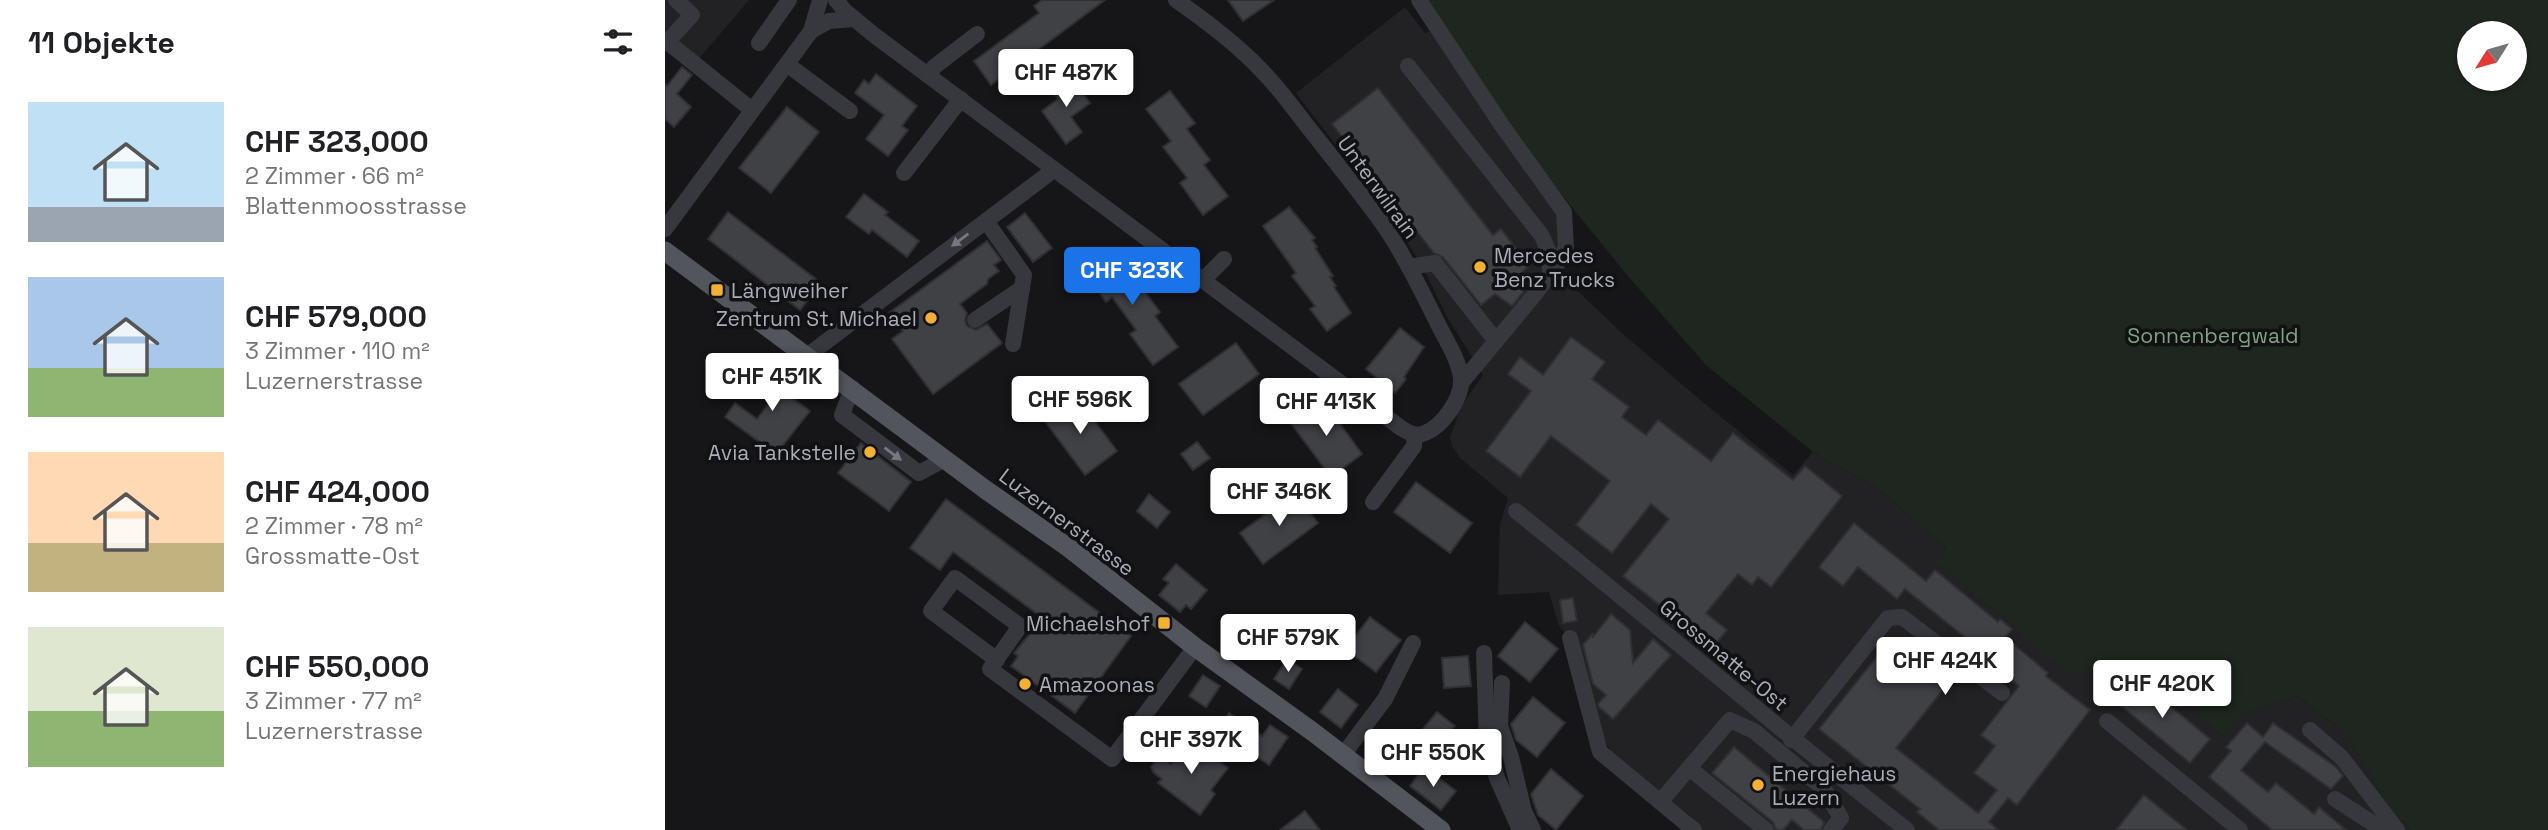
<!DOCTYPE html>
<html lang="de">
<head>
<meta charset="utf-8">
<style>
	body { margin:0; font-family:"Space Grotesk",sans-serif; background:#f6f6f6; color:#202124; height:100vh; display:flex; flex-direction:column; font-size:26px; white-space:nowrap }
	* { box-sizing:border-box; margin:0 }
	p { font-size:23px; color:#757577 }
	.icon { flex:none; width:38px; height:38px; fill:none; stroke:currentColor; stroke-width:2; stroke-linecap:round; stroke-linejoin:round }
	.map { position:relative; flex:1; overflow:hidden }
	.panel { display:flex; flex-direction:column; background:#fff; width:665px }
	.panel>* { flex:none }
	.needle { width:46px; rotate:233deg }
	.fabs { position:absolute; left:1792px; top:21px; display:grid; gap:14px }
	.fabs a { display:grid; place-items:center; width:70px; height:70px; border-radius:50%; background:#fff; box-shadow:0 2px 5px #0004; font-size:35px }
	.price { position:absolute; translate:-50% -60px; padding:0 16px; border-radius:7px; background:#fff; color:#222; font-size:23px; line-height:46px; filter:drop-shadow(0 2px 4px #0008) }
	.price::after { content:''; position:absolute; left:50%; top:42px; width:21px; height:16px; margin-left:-10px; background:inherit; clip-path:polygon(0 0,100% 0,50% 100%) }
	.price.on { background:#1a73e8; color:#fff }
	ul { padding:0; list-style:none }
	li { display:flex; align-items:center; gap:21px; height:175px; padding:0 28px }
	li span { display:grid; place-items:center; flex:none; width:196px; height:140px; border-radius:0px; color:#555 }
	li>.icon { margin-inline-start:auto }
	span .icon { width:84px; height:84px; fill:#fffc; stroke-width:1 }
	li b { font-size:30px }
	h2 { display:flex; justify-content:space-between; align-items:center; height:84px; padding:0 28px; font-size:30px }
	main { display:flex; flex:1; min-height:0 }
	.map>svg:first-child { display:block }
</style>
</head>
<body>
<main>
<section class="panel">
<h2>11 Objekte<svg class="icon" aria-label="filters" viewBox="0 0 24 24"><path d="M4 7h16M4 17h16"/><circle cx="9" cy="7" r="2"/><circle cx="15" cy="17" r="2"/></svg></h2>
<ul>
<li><span style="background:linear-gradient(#bfe0f5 75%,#9aa5b1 0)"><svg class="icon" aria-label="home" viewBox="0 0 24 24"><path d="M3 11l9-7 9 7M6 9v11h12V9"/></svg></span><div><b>CHF 323,000</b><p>2 Zimmer · 66 m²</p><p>Blattenmoosstrasse</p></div></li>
<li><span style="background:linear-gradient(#a9c7e8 65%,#8fb573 0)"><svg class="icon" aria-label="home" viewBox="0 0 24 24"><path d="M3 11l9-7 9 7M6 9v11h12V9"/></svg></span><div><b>CHF 579,000</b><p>3 Zimmer · 110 m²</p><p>Luzernerstrasse</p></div></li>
<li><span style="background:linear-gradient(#ffd9b3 65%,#c2b280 0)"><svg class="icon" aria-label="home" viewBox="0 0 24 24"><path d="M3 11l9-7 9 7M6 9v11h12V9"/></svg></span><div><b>CHF 424,000</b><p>2 Zimmer · 78 m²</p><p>Grossmatte-Ost</p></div></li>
<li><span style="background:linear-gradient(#dfe7d0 60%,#8fb573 0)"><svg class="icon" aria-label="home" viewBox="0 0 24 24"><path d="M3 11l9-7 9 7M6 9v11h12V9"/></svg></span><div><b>CHF 550,000</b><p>3 Zimmer · 77 m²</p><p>Luzernerstrasse</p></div></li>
</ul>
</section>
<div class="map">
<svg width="1883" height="830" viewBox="0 0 1883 830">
	<rect width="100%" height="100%" fill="#161618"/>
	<!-- built -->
	<g fill="#222225">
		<polygon points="0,0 84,0 31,62 0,35"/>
		<polygon points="740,7 760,33 768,30 890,209 896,239 896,275 958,334 1039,403 1128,475 1148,452 1214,489 1281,548 1270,561 1344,622 1370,648 1432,671 1468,659 1557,736 1581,712 1632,696 1678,731 1694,753 1719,801 1745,830 1017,830 1027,817 947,753 932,727 911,645 894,626 884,592 833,595 835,524 843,498 795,458 787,446 785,437 791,422 793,411 818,375 782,317 757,266 729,221 631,93"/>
	</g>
	<!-- green -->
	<path fill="#1e261f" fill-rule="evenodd" d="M759,0H1883V830H1745L1719,801L1694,754L1678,731L1632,696L1582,712L1557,736L1468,660L1432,671L1403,672L1370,648L1344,622L1269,561L1281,548L1214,489L1148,452L1041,365L962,275L862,152ZM1804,33H1850V79H1804Z"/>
	<!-- building -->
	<g fill="#404145" stroke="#303034" stroke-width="2">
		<polygon points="377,0 440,0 326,85 309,61 374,13 369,6"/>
		<polygon points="563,0 609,0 578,21"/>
		<polygon points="17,67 27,75 12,94 26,107 9,127 0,119 0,84 2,86"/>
		<polygon points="211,74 252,106 237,126 243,130 223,156 201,139 219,115 190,93 199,80 204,84"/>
		<polygon points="405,75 425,103 406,117 417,132 401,144 377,111 393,99 386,89"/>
		<polygon points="713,88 828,235 836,229 864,266 855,274 859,278 853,283 859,291 847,306 830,294 816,305 778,257 769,253 667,124"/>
		<polygon points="505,91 530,123 522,129 545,160 539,165 563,196 538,215 515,183 522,178 498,147 506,141 481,109"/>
		<polygon points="122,107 154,132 106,193 74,168"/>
		<polygon points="199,194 223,212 220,215 254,241 242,257 207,230 204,234 181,217"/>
		<polygon points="624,207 650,238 647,240 652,247 650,248 668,276 665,277 671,286 669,287 686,313 662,331 645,309 650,306 627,276 631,273 598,226"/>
		<polygon points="63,212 156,283 135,310 43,239"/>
		<polygon points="360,213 387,248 368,262 342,227"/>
		<polygon points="322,241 336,260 329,265 334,271 323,279 322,284 295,304 302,313 300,320 302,326 311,330 322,324 337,343 268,394 227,339 238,331 224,313"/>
		<polygon points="442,252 466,284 471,280 495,312 490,316 513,347 488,365 465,334 471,330 447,297 441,302 418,270"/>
		<polygon points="735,328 759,347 739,377 741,379 730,393 701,369"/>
		<polygon points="906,337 940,362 927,379 964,407 957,417 981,435 993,420 1046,461 1068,433 1128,480 1140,466 1177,496 1106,587 1093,577 1087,585 1073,574 1041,613 1062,630 1048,647 958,576 1004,519 986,504 947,553 911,525 945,481 886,436 855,477 821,451 866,391 843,374 855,357 878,375"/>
		<polygon points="571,343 594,374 538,415 514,384"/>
		<polygon points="107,365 118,373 114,378 131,390 126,397 145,411 111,454 60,417 70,403 92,419 108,398 91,386"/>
		<polygon points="411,396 452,451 420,475 379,420"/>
		<polygon points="657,399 697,454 666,477 625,422"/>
		<polygon points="532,442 545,458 528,470 516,454"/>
		<polygon points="196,443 246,482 224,511 173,473"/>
		<polygon points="751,482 807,523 785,553 729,512"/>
		<polygon points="630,492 653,523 598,564 575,533"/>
		<polygon points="484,494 505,512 492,528 472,511"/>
		<polygon points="281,499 466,636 410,713 346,666 353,656 349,653 378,618 288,552 275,570 245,548"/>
		<polygon points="1189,523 1261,581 1270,570 1333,622 1335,619 1347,629 1340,637 1383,673 1381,676 1425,710 1352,805 1343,798 1324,822 1333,830 1274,830 1252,812 1255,809 1154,729 1226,639 1283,684 1231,748 1313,813 1332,790 1309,773 1330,746 1316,735 1354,686 1310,650 1312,647 1240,589 1232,599 1193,567 1178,586 1154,567"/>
		<polygon points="511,564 542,590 526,609 521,605 515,612 494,595 504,583 498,579"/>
		<polygon points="908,598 912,621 898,623 895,600"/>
		<polygon points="946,614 965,630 968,663 988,639 1006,655 948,719 934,707 933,704 941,695 928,684 918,645 927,634 928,637"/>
		<polygon points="705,617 736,640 711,672 680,649"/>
		<polygon points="860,622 893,649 865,682 833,656"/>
		<polygon points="576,625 593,639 578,658 561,643"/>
		<polygon points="803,656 806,686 779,688 777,658"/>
		<polygon points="622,659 637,669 624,689 609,679"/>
		<polygon points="538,675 555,686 541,707 524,696"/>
		<polygon points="1469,676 1545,739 1525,763 1449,700"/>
		<polygon points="673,689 693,705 676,728 655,712"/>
		<polygon points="868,697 900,723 872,757 851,740 846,724"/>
		<polygon points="772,712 790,726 778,741 781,744 764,764 743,747"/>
		<polygon points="564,713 597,736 605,725 623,737 604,765 582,750 585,746 555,726"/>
		<polygon points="1582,723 1598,737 1608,723 1671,767 1678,776 1666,789 1600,742 1576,770 1603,792 1611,783 1649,814 1654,807 1681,830 1607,830 1544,777 1566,751 1561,747"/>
		<polygon points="525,740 563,768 546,790 550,794 535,815 493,783 497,779 489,773 486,767 492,759 499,759 506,764"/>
		<polygon points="1069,747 1159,822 1156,830 1139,830 1127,820 1118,830 1111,830 1108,822 1047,773"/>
		<polygon points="759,767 791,791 776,810 745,786"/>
		<polygon points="886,769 918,796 891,830 873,815 866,794"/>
		<polygon points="1479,795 1522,830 1451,830"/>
		<polygon points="640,811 655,830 615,830"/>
	</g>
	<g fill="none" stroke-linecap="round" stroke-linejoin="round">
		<!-- minor -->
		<g stroke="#37383d" stroke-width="16">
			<path d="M171,0L180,11L209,35L736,428C744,433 751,437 760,433C778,426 798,397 796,378C794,360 781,340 773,324C757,292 742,260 722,230C700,198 675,168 651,137C633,115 617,91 597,71C572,44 541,21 511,0"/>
			<polyline points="754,0 836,124 899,212 901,247 895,260 870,294 797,382"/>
			<polyline points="146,31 164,21 188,19"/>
			<polyline points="0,40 87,110"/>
			<polyline points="2,42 27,15 11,0"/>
			<polyline points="94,43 124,0"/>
			<polyline points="123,65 185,111"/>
			<polyline points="743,66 877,236 885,255 885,274"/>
			<polyline points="264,75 269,67 312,34"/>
			<polyline points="239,173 296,99"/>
			<polyline points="321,221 359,275 348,344"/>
			<polyline points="0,229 146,31 155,0"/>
			<polyline points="744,267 770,263 831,341"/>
			<polyline points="538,280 559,259"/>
			<polyline points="310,320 357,288"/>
			<polyline points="142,356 382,175 387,168"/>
			<polyline points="187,388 177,415 254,473 280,459"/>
			<polyline points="708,502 749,446 750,435"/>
			<path d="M851,511C982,616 1109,726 1242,830"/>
			<polyline points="905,638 935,752 1029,830"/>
			<polyline points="819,653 822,743 832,778 855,830"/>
			<polyline points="332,660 266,611 290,578 355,626 325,669 447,759 530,647"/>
			<polyline points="837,683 835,726 846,757 859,811 868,830"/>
			<polyline points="1442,721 1575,830"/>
			<polyline points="1645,730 1677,758 1732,830"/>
			<polyline points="1126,740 1223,618 1237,617 1337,693"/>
			<polyline points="678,755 720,699 748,643"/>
			<polyline points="1024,768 1101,830"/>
			<polyline points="1670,799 1718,830"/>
			<polyline points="995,802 1065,720 1089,731 1159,789 1176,818 1166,830"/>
		</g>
		<!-- major -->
		<polyline stroke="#53555c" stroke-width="19" points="0,251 321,490 404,548 530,647 648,732 776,830"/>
	</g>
	<!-- one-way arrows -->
	<defs><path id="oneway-solid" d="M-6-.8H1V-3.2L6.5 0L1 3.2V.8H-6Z" transform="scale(1.75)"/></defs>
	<g fill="#757881">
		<use href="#oneway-solid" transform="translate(295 240) rotate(143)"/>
		<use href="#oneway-solid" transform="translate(228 454) rotate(37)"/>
	</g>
	<!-- markers -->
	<g fill="#f2b134" stroke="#111113" stroke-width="2.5">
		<circle cx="815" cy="267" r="7"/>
		<rect x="45" y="283" width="14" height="14" rx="3.5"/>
		<circle cx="266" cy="318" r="7"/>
		<circle cx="205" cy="452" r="7"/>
		<rect x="492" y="616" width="14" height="14" rx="3.5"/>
		<circle cx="360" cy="684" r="7"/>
		<circle cx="1093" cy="785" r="7"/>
	</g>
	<g text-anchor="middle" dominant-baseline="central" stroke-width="7" stroke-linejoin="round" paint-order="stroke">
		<!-- street labels -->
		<g font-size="21" fill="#a8adb8" stroke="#111113">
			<text transform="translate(713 187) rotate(54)">Unterwilrain</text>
			<text transform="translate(402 522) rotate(37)">Luzernerstrasse</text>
			<text transform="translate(1059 655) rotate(40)">Grossmatte-Ost</text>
		</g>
		<!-- poi labels -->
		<g font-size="21" fill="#a8adb8" stroke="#111113" text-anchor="start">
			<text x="829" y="255">Mercedes<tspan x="829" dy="24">Benz Trucks</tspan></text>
			<text x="66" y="290">Längweiher</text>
			<text x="252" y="318" text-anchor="end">Zentrum St. Michael</text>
			<text x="191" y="452" text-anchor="end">Avia Tankstelle</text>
			<text x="485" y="623" text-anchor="end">Michaelshof</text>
			<text x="374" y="684">Amazoonas</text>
			<text x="1107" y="773">Energiehaus<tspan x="1107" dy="24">Luzern</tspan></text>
		</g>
		<!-- park labels -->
		<g font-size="21" fill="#7fa381" stroke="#111113">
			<text x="1548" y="335">Sonnenbergwald</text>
		</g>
	</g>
</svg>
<div class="fabs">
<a><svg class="needle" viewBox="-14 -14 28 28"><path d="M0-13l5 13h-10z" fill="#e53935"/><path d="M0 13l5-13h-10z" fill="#757577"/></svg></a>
</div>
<b class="price" style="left:401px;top:109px">CHF 487K</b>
<b class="price on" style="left:467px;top:307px">CHF 323K</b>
<b class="price" style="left:107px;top:413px">CHF 451K</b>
<b class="price" style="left:415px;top:436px">CHF 596K</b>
<b class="price" style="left:661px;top:438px">CHF 413K</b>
<b class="price" style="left:614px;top:528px">CHF 346K</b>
<b class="price" style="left:623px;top:674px">CHF 579K</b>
<b class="price" style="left:1280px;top:697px">CHF 424K</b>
<b class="price" style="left:1497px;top:720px">CHF 420K</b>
<b class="price" style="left:526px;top:776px">CHF 397K</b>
<b class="price" style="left:768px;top:789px">CHF 550K</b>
</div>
</main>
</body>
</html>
